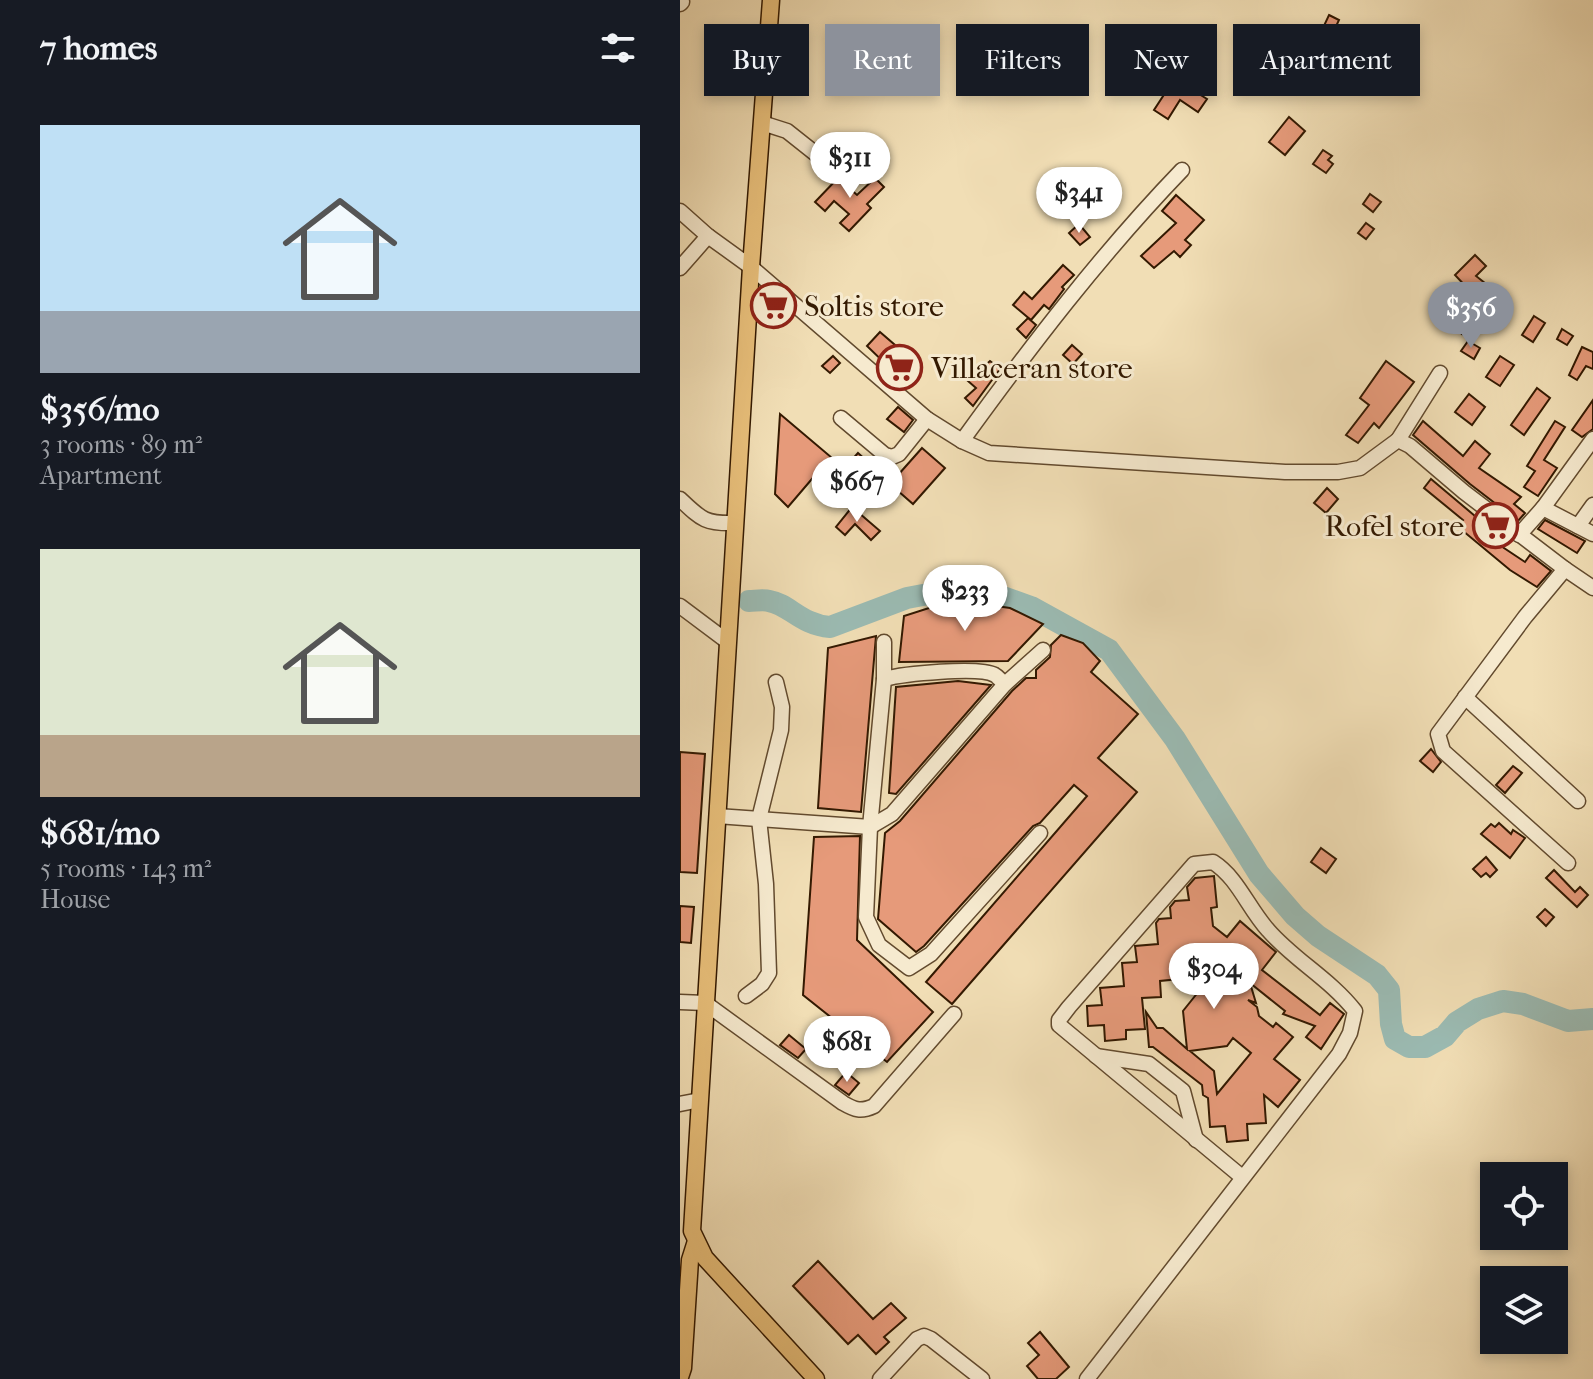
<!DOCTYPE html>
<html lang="en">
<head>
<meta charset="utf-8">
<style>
	body { margin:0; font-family:"IM FELL French Canon",serif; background:#20242c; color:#f1f3f6; height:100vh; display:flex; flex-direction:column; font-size:30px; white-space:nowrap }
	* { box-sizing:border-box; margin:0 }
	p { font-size:26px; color:#9ea1a6 }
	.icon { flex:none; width:44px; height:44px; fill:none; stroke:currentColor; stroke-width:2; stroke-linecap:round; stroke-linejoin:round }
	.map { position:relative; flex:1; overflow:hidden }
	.panel { display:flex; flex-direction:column; background:#171b24; width:680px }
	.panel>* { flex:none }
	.hud { position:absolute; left:24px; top:24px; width:760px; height:72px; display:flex; gap:16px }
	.controls { position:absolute; left:800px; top:1162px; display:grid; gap:16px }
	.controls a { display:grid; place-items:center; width:88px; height:88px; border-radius:0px; background:#171b24; box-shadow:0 4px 12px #0003; font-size:40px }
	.price { position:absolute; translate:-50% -68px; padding:0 18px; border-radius:28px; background:#fff; color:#222; font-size:26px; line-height:52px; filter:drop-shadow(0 2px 4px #0008) }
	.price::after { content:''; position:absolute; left:50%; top:48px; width:24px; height:18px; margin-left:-12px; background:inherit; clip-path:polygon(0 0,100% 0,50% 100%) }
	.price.current { background:#8c9099; color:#fff }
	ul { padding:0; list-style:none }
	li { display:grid; align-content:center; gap:16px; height:424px; padding:0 40px }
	li span { display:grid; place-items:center; height:248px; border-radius:0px; color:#555 }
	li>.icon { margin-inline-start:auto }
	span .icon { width:144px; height:144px; fill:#fffc; stroke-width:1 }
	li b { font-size:34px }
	h2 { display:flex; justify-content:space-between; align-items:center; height:96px; padding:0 40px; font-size:34px }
	.pill { padding:0 28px; border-radius:0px; background:#171b24; box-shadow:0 4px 12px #0003; font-size:28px; line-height:72px }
	.pill.current { background:#8c9099; color:#fff }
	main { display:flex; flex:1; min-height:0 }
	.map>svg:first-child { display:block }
</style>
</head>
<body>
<main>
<section class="panel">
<h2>7 homes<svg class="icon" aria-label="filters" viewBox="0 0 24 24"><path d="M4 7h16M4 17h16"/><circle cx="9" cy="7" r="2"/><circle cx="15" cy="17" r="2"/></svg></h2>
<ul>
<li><span style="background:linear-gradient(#bfe0f5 75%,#9aa5b1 0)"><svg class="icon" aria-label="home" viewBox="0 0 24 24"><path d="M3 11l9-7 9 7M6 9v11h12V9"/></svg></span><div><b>$356/mo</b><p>3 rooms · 89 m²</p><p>Apartment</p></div></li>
<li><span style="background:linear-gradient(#dfe7d0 75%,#b9a48a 0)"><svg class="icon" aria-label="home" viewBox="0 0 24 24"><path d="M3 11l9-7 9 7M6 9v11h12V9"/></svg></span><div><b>$681/mo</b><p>5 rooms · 143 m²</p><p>House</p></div></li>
</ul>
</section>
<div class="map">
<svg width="913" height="1379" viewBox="0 0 913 1379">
	<rect width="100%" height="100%" fill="#f1deb5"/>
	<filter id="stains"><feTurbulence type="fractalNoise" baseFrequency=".0025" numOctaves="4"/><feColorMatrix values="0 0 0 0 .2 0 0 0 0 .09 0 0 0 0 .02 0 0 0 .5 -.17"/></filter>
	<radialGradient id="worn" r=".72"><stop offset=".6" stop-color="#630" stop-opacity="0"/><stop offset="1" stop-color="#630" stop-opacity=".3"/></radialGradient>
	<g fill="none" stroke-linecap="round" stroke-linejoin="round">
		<!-- river -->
		<path stroke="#9bbbb3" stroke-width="22" d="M69,601C75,601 83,599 89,601C109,604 121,625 150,627L227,598L264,591H306L351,607L429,650L495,739L579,874L615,916L638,936L697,975L709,990L711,1024L715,1039L729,1047H745L765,1036L777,1022L798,1009L823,1001L843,1004L888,1021L913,1019"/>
	</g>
	<!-- building -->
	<g fill="#e69a7a" stroke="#331901" stroke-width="2" fill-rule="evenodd">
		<polygon points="649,15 659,20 652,35 642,30"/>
		<polygon points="500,28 518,40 510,52 521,60 519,63 526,67 511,89 527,99 518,112 500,100 488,119 474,110 487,90 469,79"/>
		<polygon points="609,117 625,131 605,155 589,142"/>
		<polygon points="643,150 652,156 648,160 653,164 646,173 633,164"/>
		<polygon points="158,178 177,195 195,178 204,187 187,204 191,208 169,231 160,223 169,214 154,201 145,211 135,202"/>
		<polygon points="690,194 701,202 693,212 683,204"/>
		<polygon points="496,195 524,220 505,240 511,245 500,257 494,251 474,268 461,256 496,223 482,211"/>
		<polygon points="686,223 694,229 686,239 678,233"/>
		<polygon points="399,224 410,237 400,245 389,233"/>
		<polygon points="795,255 806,266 796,276 825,299 813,314 805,307 782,334 767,321 791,292 775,275"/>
		<polygon points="383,265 394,275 382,287 384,289 369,309 364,305 351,320 333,305 344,292 352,299"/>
		<polygon points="854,316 865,323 853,342 842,335"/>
		<polygon points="348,318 356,325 346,338 337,329"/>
		<polygon points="882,329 893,336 887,345 877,339"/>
		<polygon points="200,332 215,345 212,347 229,364 217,375 187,346"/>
		<polygon points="788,341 800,348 794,359 781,351"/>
		<polygon points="392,345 402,354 393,364 383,355"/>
		<polygon points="902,347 913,352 913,369 906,366 897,380 889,375"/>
		<polygon points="153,356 160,363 150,373 142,366"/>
		<polygon points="820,356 834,365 820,386 806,377"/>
		<polygon points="310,361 320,369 293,406 285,398 296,388 288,381"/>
		<polygon points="706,361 734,382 699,428 694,423 678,443 666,435 689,405 680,398"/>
		<polygon points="857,388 870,398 844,435 831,425"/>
		<polygon points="789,394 805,407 792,425 775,412"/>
		<polygon points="913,400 913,429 902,437 892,430"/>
		<polygon points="218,407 233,420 224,432 207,419"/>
		<polygon points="100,414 158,463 150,472 143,466 108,507 95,494"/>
		<polygon points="743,421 783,456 795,441 810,454 799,468 841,497 834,504 845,513 838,521 790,484 733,435"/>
		<polygon points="875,421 885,427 864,460 877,468 858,496 844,487 855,471 847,466"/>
		<polygon points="242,448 265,468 233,504 210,484"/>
		<polygon points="178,453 187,461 178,472 169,463"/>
		<polygon points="751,479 814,532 809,538 845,562 850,555 871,571 857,587 830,570 777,526 783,520 744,488"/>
		<polygon points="647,488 658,499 646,513 634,503"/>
		<polygon points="172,507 200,531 191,540 175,524 165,535 156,527"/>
		<polygon points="865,520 905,541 897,553 858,529"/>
		<polygon points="274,600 330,608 363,624 328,661 219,662 224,616"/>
		<polygon points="381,635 403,643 420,661 411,672 458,714 418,758 457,792 272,1004 246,982 407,796 394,785 360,823 353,826 244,946 236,952 198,919 205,833 220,821 332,691 346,678 356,678 356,670 370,657 371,645"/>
		<polygon points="196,636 181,812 138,808 148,648"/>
		<polygon points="278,681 311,685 216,794 209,793 216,687"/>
		<polygon points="751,749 761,762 753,772 740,761"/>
		<polygon points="0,752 25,754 17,873 0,872"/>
		<polygon points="833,766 842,773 825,793 816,785"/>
		<polygon points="819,823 831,834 833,830 845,838 830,858 801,834 811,824 815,827"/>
		<polygon points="180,836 177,940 253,1012 207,1062 123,995 134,837"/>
		<polygon points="641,848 656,859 646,873 631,862"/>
		<polygon points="806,857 817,870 810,877 806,873 801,877 793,869"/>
		<polygon points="874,870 895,892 900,887 908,895 897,907 866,878"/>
		<path d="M534,876L537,907L531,908L533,926L547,937L560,921L596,952L582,970L640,1015L650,1003L664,1014L641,1049L626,1037L635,1026L603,1014L605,1011L570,983L576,1003L568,1000L577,1007L579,1016L593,1027L596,1023L613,1037L594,1059L620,1080L598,1107L584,1095L586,1123L567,1124L568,1140L547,1142L545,1126L530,1127L528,1098L523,1095L522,1085L473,1047H469L466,1012L477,1028H483L507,1049L503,1011L523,986L498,968L499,979L480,981L481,997L462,998L465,1029L446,1030V1039L425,1041L424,1025L408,1026L407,1006L422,1005L420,988L444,986L442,963L457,962L455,946L478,944L476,923L479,919L491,918L490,907L495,901L509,900L507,887L515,878ZM553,1038L571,1053L537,1094L534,1071L510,1051L547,1046Z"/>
		<polygon points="0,906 14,907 11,943 0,942"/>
		<polygon points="865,909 874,917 866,926 857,917"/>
		<polygon points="109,1035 126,1049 118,1058 100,1045"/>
		<polygon points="143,1046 151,1052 142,1062 135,1055"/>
		<polygon points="166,1072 179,1083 169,1095 155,1085"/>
		<polygon points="138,1261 193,1319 211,1303 226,1318 204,1337 209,1342 196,1354 178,1335 168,1344 113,1286"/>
		<polygon points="360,1332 389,1367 376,1379 358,1379 347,1366 359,1355 348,1343"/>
	</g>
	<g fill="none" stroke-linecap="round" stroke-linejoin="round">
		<defs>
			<g id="minor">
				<polyline points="0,4 2,2"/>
				<polyline points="82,123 107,131 141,158"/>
				<polyline points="0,211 28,236 71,267 247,419 282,441 309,453 605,472 658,472 680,468 718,440 730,446 784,492 885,569 845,617 758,734 763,751 888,863"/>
				<polyline points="0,268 28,236"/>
				<polyline points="161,418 205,455 212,457 219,454 247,419"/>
				<polyline points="718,440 760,373"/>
				<path d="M282,441C350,347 421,254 502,170"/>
				<path d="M0,499C21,519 25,524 55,523"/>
				<polyline points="863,508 913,534"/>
				<polyline points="898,526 913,505"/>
				<polyline points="839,535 863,508 913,439"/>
				<polyline points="885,569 913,588"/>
				<polyline points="0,606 48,642"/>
				<polyline points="204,642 204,679 190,827 186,917 199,945 229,968 251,954 360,833"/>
				<path d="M204,679C223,674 299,666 315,675C316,675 323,683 325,684"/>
				<polyline points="785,697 898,801"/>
				<polyline points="37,816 190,827 212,814 325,684 363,650"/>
				<polyline points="66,996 82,984 89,973 86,884 79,819 101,730 102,707 96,682"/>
				<path d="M0,1002L25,1003L163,1103C175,1110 181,1112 194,1106L274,1014"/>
				<polyline points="416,1056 469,1064 503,1091 516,1140"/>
				<polyline points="0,1104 20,1100"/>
				<polyline points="200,1379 237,1339 244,1336 251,1339 302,1379"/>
				<path d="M407,1379L659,1054L670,1033L675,1011C650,979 614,960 588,930C568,908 558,878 533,862L514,864L389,1007L379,1020V1025L562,1177"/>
			</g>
			<g id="major">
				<polyline points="91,0 71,267 12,1231 25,1258 136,1379"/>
				<polyline points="0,1377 3,1368 10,1260 16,1241"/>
			</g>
		</defs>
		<!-- minor casing -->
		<use href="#minor" stroke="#624a2e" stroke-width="17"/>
		<!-- major casing -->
		<use href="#major" stroke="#331901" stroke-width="19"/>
		<!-- minor -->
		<use href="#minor" stroke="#f6eacf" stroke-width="14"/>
		<!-- major -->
		<use href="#major" stroke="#e8bf7a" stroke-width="16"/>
	</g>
	<!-- icons -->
	<defs>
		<symbol id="supermarket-ring" viewBox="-11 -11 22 22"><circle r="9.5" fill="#f6eacf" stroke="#8f2418" stroke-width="1.5"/><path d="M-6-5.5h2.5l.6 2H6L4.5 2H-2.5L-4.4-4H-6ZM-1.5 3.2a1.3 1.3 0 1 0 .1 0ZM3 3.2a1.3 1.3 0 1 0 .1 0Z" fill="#8f2418"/></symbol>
	</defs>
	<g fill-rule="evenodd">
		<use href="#supermarket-ring" x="68" y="280" width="51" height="51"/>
		<use href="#supermarket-ring" x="194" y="342" width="51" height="51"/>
		<use href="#supermarket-ring" x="790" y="500" width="51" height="51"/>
	</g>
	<g text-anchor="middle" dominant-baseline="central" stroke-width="6" stroke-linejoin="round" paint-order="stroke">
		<!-- poi labels -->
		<g font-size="30" fill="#331901" stroke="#f6eacf" text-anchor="start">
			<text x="124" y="306">Soltis store</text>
			<text x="251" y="368">Villaceran store</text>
			<text x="784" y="526" text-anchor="end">Rofel store</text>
		</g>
	</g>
	<rect width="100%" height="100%" filter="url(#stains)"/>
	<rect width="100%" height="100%" fill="url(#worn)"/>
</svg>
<div class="controls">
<a><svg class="icon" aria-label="locate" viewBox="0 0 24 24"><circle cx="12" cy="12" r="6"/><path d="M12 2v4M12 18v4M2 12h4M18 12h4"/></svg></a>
<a><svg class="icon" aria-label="layers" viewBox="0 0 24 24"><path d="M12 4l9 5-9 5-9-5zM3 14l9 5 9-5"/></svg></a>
</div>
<b class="price" style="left:170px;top:200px">$311</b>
<b class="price" style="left:399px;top:235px">$341</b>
<b class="price current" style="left:791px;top:350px">$356</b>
<b class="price" style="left:177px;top:524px">$667</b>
<b class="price" style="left:285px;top:633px">$233</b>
<b class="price" style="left:534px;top:1011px">$304</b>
<b class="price" style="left:167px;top:1084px">$681</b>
<div class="hud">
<a class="pill">Buy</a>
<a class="pill current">Rent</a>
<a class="pill">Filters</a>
<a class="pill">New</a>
<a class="pill">Apartment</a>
</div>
</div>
</main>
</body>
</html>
